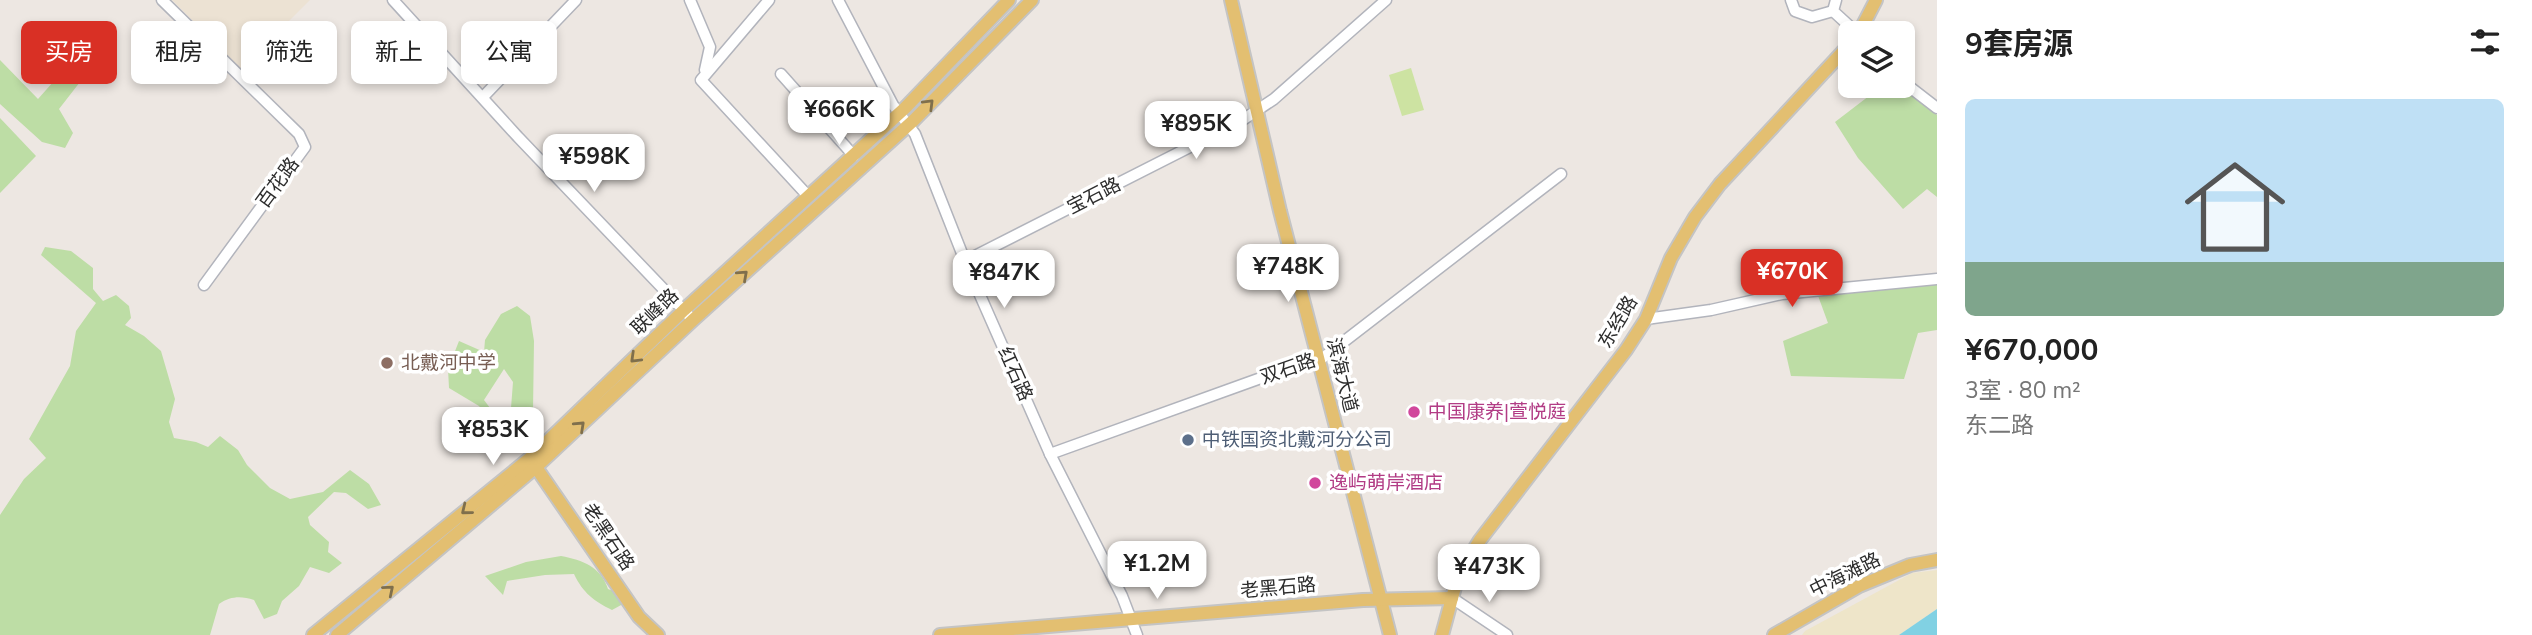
<!DOCTYPE html>
<html lang="zh">
<head>
<meta charset="utf-8">
<style>
	body { margin:0; font-family:"Nunito Sans","Noto Sans SC",sans-serif; background:#f6f6f6; color:#222; height:100vh; display:flex; flex-direction:column; font-size:26px; white-space:nowrap }
	* { box-sizing:border-box; margin:0 }
	p { font-size:23px; color:#767676 }
	.icon { flex:none; width:38px; height:38px; fill:none; stroke:currentColor; stroke-width:2; stroke-linecap:round; stroke-linejoin:round }
	.map { position:relative; flex:1; overflow:hidden }
	.sheet { display:flex; flex-direction:column; background:#fff; width:595px }
	.sheet>* { flex:none }
	.hud { position:absolute; left:21px; top:21px; width:665px; height:63px; display:flex; gap:14px }
	.buttons { position:absolute; left:1838px; top:21px; display:grid; gap:14px }
	.buttons a { display:grid; place-items:center; width:77px; height:77px; border-radius:10px; background:#fff; box-shadow:0 4px 10px #0003; font-size:35px }
	.price { position:absolute; translate:-50% -60px; padding:0 16px; border-radius:14px; background:#fff; color:#222; font-size:23px; line-height:46px; filter:drop-shadow(0 2px 4px #0008) }
	.price::after { content:''; position:absolute; left:50%; top:42px; width:21px; height:16px; margin-left:-10px; background:inherit; clip-path:polygon(0 0,100% 0,50% 100%) }
	.price.selected { background:#d93025; color:#fff }
	ul { padding:0; list-style:none }
	li { display:grid; align-content:center; gap:14px; height:371px; padding:0 28px }
	li+li { border-top:2px solid #e0e0e0 }
	li span { display:grid; place-items:center; height:217px; border-radius:10px; color:#555 }
	li>.icon { margin-inline-start:auto }
	span .icon { width:126px; height:126px; fill:#fffc; stroke-width:1 }
	li b { font-size:30px }
	h2 { display:flex; justify-content:space-between; align-items:center; height:84px; padding:0 28px; font-size:30px }
	.pill { padding:0 24px; border-radius:10px; background:#fff; box-shadow:0 4px 10px #0003; font-size:24px; line-height:63px }
	.pill.selected { background:#d93025; color:#fff }
	main { display:flex; flex:1; min-height:0 }
	.map>svg:first-child { display:block }
</style>
</head>
<body>
<main>
<div class="map">
<svg width="1937" height="635" viewBox="0 0 1937 635">
	<rect width="100%" height="100%" fill="#ede7e2"/>
	<!-- education -->
	<polygon fill="#ece2d3" points="172,0 310,0 241,69"/>
	<!-- green -->
	<g fill="#bddda5">
		<polygon points="0,60 38,99 70,63 87,73 59,109 73,133 65,148 42,142 0,104"/>
		<polygon points="1882,86 1900,86 1937,115 1937,197 1927,189 1903,209 1858,158 1835,122"/>
		<polygon points="0,118 36,156 0,193"/>
		<path d="M45,247L71,251L93,268V289L103,301L116,295L129,306L131,318L125,325L144,336L161,351L175,399L169,422L174,438L196,442L208,447L220,436L238,450L247,465L270,488L290,499L323,492L350,470L369,484L381,505L368,509L346,493L334,492L308,517L310,525L329,542L328,552L342,563L329,573L310,567L299,586L282,601L277,614L264,619L254,600C241,596 231,596 219,604L210,635H0V515L24,479L46,458L29,439L70,366L76,331L96,303L41,255Z"/>
		<polygon points="1937,284 1937,330 1918,333 1904,379 1791,376 1783,341 1828,323 1817,293"/>
		<polygon points="517,306 530,316 534,341 533,411 511,408 513,382 504,369 484,400 499,420 490,420 479,406 449,388 448,369 459,341 484,352 485,340 501,314"/>
		<path d="M561,556C583,560 601,567 608,589L618,593L623,604L612,610C594,601 583,593 574,574L545,575L507,581L503,595L485,576L526,562Z"/>
	</g>
	<!-- sand -->
	<polygon fill="#eee5c9" points="1937,570 1937,609 1899,635 1802,635 1805,631 1912,573"/>
	<!-- pitch -->
	<polygon fill="#cde3a2" points="1411,68 1424,110 1402,116 1389,75"/>
	<!-- water -->
	<polygon fill="#81d1e3" points="1937,609 1937,635 1899,635"/>
	<g fill="none" stroke-linecap="round" stroke-linejoin="round">
		<defs>
			<g id="minor">
				<polyline points="162,0 299,134 305,147 204,285"/>
				<polyline points="393,0 518,137 693,320"/>
				<polyline points="690,0 710,47 705,70"/>
				<polyline points="769,0 701,80 808,196"/>
				<polyline points="838,0 893,105 915,134 965,261 1050,454 1122,596 1137,635"/>
				<polyline points="1791,0 1795,11 1812,17 1833,11"/>
				<polyline points="1836,0 1833,11 1857,33"/>
				<polyline points="781,74 854,156"/>
				<polyline points="1902,81 1937,108"/>
				<polyline points="483,97 576,0"/>
				<polyline points="965,261 1241,121 1274,99 1386,0"/>
				<polyline points="1646,319 1711,310 1782,294 1937,279"/>
				<polyline points="1050,454 1308,361 1320,360 1561,174"/>
				<polyline points="1452,598 1507,635"/>
			</g>
			<g id="major">
				<polyline points="1231,0 1280,211 1390,635"/>
				<polyline points="1859,33 1876,0"/>
				<polyline points="533,463 639,617 658,635"/>
				<polyline points="313,635 529,459 684,310 905,108 1009,0"/>
				<polyline points="337,635 536,467 693,320 914,120 1032,0"/>
				<polyline points="940,635 1363,600 1452,598"/>
				<polyline points="1442,635 1458,576 1480,540 1626,350 1646,319 1671,258 1695,217 1720,184 1850,44"/>
				<polyline points="1774,635 1859,586 1910,565 1937,560"/>
			</g>
		</defs>
		<!-- minor casing -->
		<use href="#minor" stroke="#b2b4bc" stroke-width="13"/>
		<!-- major casing -->
		<use href="#major" stroke="#c4c4c4" stroke-width="16"/>
		<!-- minor -->
		<use href="#minor" stroke="#fff" stroke-width="10"/>
		<!-- major -->
		<use href="#major" stroke="#e3bf71" stroke-width="12"/>
	</g>
	<!-- one-way arrows -->
	<defs><path id="oneway-chevron" d="M-2-3.5L2.5 0L-2 3.5" fill="none" stroke-width="1.6" stroke-linecap="round" stroke-linejoin="round" transform="scale(1.75)"/></defs>
	<g stroke="#7f6f4c">
		<use href="#oneway-chevron" transform="translate(929 104) rotate(-45)"/>
		<use href="#oneway-chevron" transform="translate(743 275) rotate(-42)"/>
		<use href="#oneway-chevron" transform="translate(635 358) rotate(136)"/>
		<use href="#oneway-chevron" transform="translate(580 426) rotate(-43)"/>
		<use href="#oneway-chevron" transform="translate(466 510) rotate(141)"/>
		<use href="#oneway-chevron" transform="translate(389 590) rotate(-40)"/>
	</g>
	<!-- markers -->
	<circle fill="#8d6e63" stroke="#fff" stroke-width="2.5" cx="387" cy="363" r="7"/>
	<g fill="#d1479c" stroke="#fff" stroke-width="2.5">
		<circle cx="1414" cy="412" r="7"/>
		<circle cx="1315" cy="483" r="7"/>
	</g>
	<circle fill="#5c6f8a" stroke="#fff" stroke-width="2.5" cx="1188" cy="440" r="7"/>
	<g text-anchor="middle" dominant-baseline="central" stroke-width="7" stroke-linejoin="round" paint-order="stroke">
		<!-- street labels -->
		<g font-size="19" fill="#2d2d2d" stroke="#fff">
			<text transform="translate(278 183) rotate(-54)">百花路</text>
			<text transform="translate(1094 196) rotate(-27)">宝石路</text>
			<text transform="translate(655 312) rotate(-44)">联峰路</text>
			<text transform="translate(1618 322) rotate(-59)">东经路</text>
			<text transform="translate(1288 369) rotate(-19)">双石路</text>
			<text transform="translate(1015 374) rotate(66)">红石路</text>
			<text transform="translate(1342 375) rotate(76)">滨海大道</text>
			<text transform="translate(608 537) rotate(56)">老黑石路</text>
			<text transform="translate(1845 575) rotate(-26)">中海滩路</text>
			<text transform="translate(1278 588) rotate(-5)">老黑石路</text>
		</g>
		<!-- education labels -->
		<g font-size="19" fill="#785e54" stroke="#fff" text-anchor="start">
			<text x="401" y="363">北戴河中学</text>
		</g>
		<!-- hotel labels -->
		<g font-size="19" fill="#b23c85" stroke="#fff" text-anchor="start">
			<text x="1428" y="412">中国康养|萱悦庭</text>
			<text x="1329" y="483">逸屿萌岸酒店</text>
		</g>
		<!-- service labels -->
		<g font-size="19" fill="#4e5e75" stroke="#fff" text-anchor="start">
			<text x="1202" y="440">中铁国资北戴河分公司</text>
		</g>
	</g>
</svg>
<div class="buttons">
<a><svg class="icon" aria-label="layers" viewBox="0 0 24 24"><path d="M12 4l9 5-9 5-9-5zM3 14l9 5 9-5"/></svg></a>
</div>
<b class="price" style="left:839px;top:147px">¥666K</b>
<b class="price" style="left:1196px;top:161px">¥895K</b>
<b class="price" style="left:594px;top:194px">¥598K</b>
<b class="price" style="left:1288px;top:304px">¥748K</b>
<b class="price selected" style="left:1792px;top:309px">¥670K</b>
<b class="price" style="left:1004px;top:310px">¥847K</b>
<b class="price" style="left:493px;top:467px">¥853K</b>
<b class="price" style="left:1157px;top:601px">¥1.2M</b>
<b class="price" style="left:1489px;top:604px">¥473K</b>
<div class="hud">
<a class="pill selected">买房</a>
<a class="pill">租房</a>
<a class="pill">筛选</a>
<a class="pill">新上</a>
<a class="pill">公寓</a>
</div>
</div>
<section class="sheet">
<h2>9套房源<svg class="icon" aria-label="filters" viewBox="0 0 24 24"><path d="M4 7h16M4 17h16"/><circle cx="9" cy="7" r="2"/><circle cx="15" cy="17" r="2"/></svg></h2>
<ul>
<li><span style="background:linear-gradient(#bfe0f5 75%,#7fa58c 0)"><svg class="icon" aria-label="home" viewBox="0 0 24 24"><path d="M3 11l9-7 9 7M6 9v11h12V9"/></svg></span><div><b>¥670,000</b><p>3室 · 80 m²</p><p>东二路</p></div></li>
</ul>
</section>
</main>
</body>
</html>
